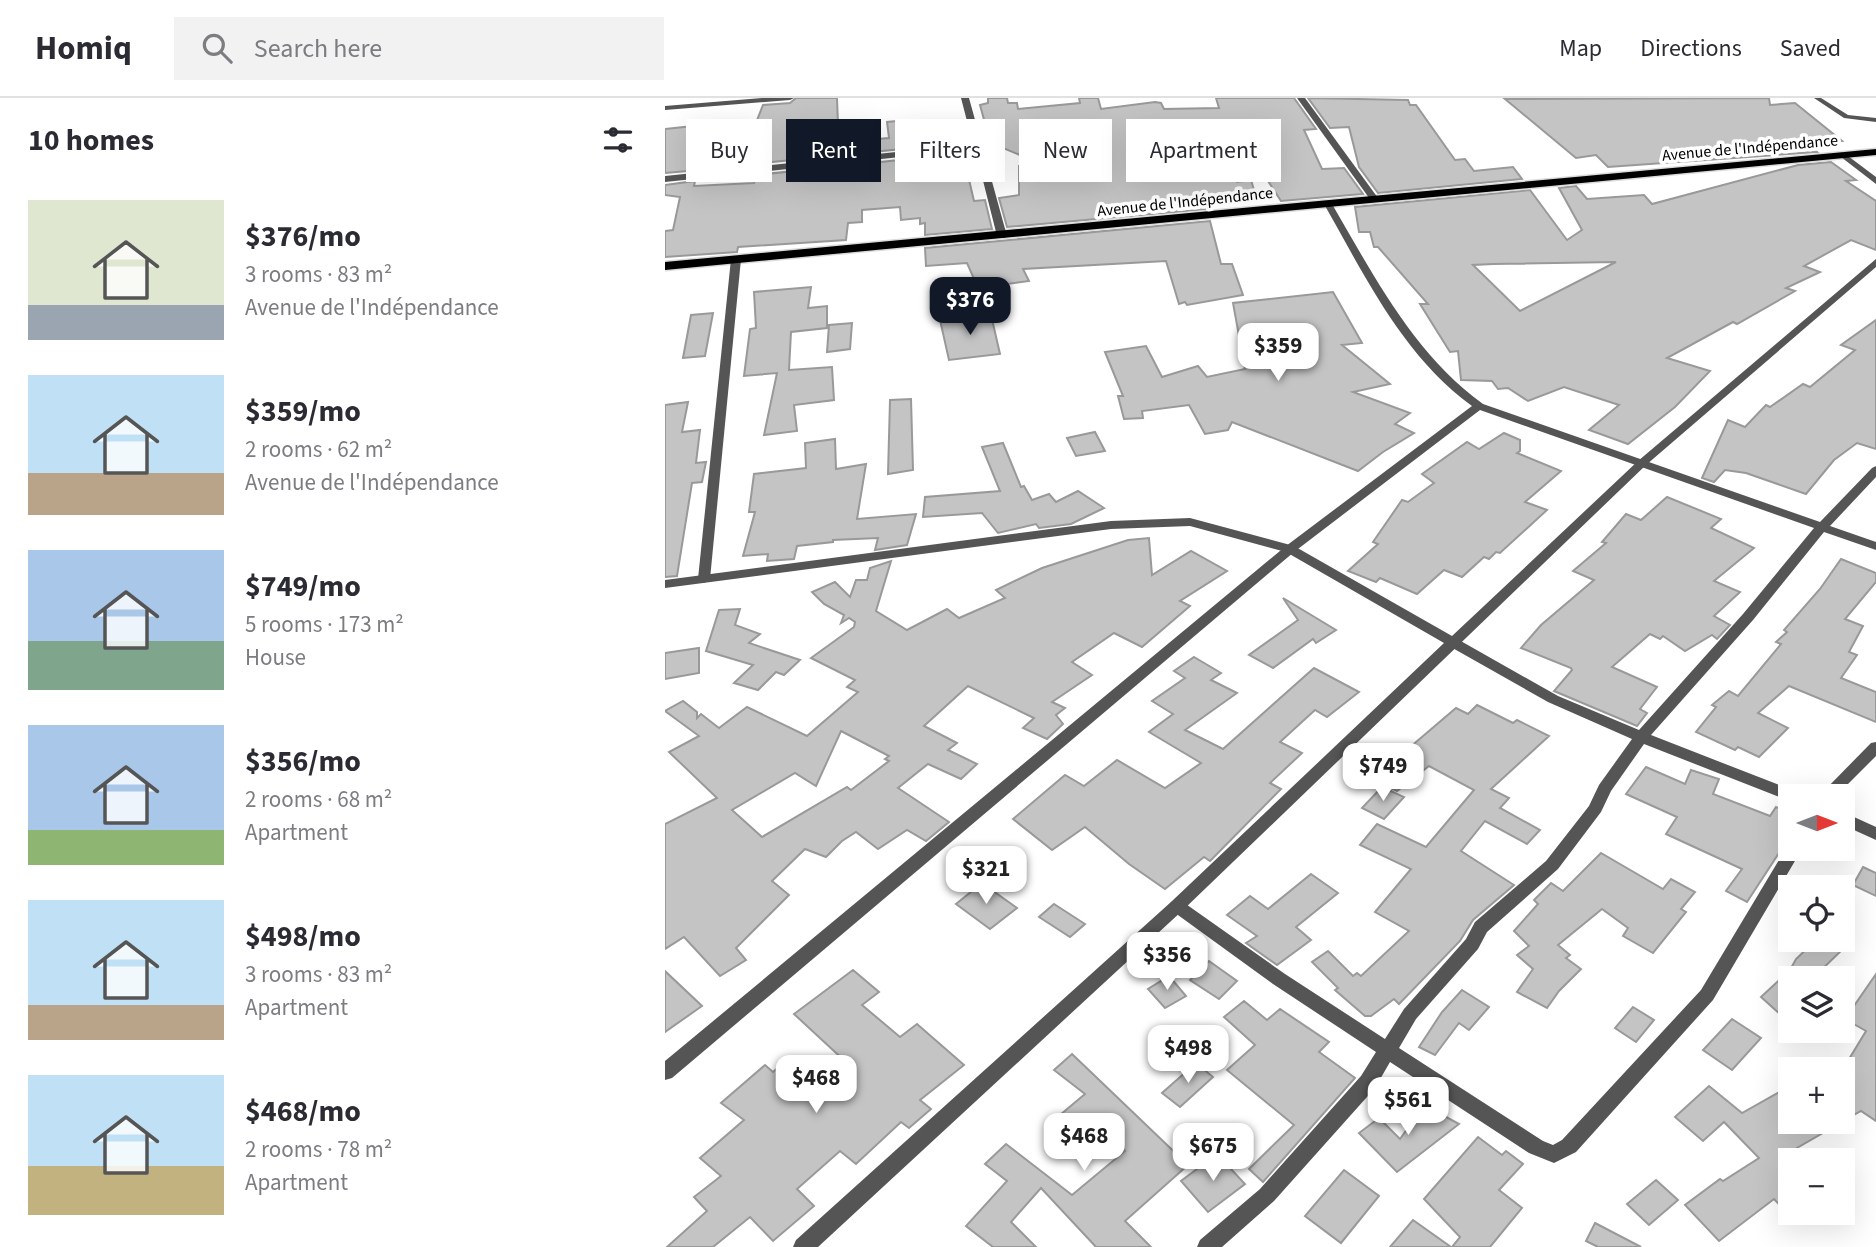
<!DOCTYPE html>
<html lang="en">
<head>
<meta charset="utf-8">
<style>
	body { margin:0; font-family:"Source Sans 3",sans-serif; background:#f2f2f3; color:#2b2b33; height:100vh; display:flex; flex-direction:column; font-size:26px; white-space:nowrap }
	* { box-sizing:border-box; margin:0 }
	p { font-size:23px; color:#7c7c81 }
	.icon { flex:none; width:38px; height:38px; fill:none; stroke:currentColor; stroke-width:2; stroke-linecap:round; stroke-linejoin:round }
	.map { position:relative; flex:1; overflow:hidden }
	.sheet { display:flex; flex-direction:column; background:#fff; width:665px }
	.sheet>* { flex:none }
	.top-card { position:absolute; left:21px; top:21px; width:665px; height:63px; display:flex; gap:14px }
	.needle { width:46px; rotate:90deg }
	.controls { position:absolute; left:1113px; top:686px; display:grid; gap:14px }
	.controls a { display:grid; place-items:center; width:77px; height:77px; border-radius:0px; background:#fff; box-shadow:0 7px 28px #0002; font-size:35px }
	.price { position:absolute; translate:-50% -60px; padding:0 16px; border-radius:14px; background:#fff; color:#222; font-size:23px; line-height:46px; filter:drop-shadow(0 2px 4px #0008) }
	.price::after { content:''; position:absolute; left:50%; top:42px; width:21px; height:16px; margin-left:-10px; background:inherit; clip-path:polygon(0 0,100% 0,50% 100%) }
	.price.active { background:#111827; color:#fff }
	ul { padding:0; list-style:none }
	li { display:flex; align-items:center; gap:21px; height:175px; padding:0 28px }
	li span { display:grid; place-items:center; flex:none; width:196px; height:140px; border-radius:0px; color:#555 }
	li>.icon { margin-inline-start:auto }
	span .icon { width:84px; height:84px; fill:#fffc; stroke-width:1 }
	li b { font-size:30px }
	h2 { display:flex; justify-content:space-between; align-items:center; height:84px; padding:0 28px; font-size:30px }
	.pill { padding:0 24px; border-radius:0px; background:#fff; box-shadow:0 7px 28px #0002; font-size:24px; line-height:63px }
	.pill.active { background:#111827; color:#fff }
	header { display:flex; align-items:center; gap:42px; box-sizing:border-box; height:98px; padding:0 35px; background:#fff; border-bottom:2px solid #e1e1e2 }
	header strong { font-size:33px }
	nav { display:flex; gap:38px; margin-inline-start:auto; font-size:24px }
	.search { width:490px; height:63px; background:#f2f2f3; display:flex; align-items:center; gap:18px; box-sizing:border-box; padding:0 24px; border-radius:0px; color:#7c7c81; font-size:26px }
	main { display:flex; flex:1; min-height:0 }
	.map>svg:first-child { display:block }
</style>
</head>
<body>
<header>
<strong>Homiq</strong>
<div class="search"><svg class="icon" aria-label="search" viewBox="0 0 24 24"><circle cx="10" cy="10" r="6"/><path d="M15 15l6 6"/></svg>Search here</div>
<nav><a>Map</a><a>Directions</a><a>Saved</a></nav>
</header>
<main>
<section class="sheet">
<h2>10 homes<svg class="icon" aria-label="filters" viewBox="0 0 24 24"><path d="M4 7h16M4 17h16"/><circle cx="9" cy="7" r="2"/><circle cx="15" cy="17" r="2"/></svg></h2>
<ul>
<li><span style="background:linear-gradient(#dfe7d0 75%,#9aa5b1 0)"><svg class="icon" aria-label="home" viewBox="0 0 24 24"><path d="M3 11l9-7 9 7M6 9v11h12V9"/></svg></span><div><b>$376/mo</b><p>3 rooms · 83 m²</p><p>Avenue de l'Indépendance</p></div></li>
<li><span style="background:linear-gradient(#bfe0f5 70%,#b9a48a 0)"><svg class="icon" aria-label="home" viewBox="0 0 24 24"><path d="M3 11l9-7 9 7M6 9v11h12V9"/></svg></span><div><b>$359/mo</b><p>2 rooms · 62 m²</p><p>Avenue de l'Indépendance</p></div></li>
<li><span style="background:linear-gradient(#a9c7e8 65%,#7fa58c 0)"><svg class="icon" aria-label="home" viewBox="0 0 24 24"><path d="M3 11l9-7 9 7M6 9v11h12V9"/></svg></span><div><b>$749/mo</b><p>5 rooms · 173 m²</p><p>House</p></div></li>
<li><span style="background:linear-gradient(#a9c7e8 75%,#8fb573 0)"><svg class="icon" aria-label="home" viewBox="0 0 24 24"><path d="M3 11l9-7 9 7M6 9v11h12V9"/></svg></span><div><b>$356/mo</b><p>2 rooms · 68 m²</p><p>Apartment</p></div></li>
<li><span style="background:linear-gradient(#bfe0f5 75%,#b9a48a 0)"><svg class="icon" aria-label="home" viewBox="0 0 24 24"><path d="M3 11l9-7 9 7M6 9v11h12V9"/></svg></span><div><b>$498/mo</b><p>3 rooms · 83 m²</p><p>Apartment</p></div></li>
<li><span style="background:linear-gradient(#bfe0f5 65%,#c2b280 0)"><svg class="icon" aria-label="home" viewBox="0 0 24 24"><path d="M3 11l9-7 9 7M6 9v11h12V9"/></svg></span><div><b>$468/mo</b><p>2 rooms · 78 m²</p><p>Apartment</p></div></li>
</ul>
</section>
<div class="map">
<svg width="1211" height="1149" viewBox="0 0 1211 1149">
	<rect width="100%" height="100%" fill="#fff"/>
	<!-- building -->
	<g fill="#c4c4c4" stroke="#999" stroke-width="2" fill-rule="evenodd">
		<polygon points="131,0 172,0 173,26 182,26 174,44 224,40 222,24 243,22 247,35 255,35 255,41 259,41 257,49 96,65 103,45 96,45 104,29 89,30 98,7 125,5"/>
		<polygon points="323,0 342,0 343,5 352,5 353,11 415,5 414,0 433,0 436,11 490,4 496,5 499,11 554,10 551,0 629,0 651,31 639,32 657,71 679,70 698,96 616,103 601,80 614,77 597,40 576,41 572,36 573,41 557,42 572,84 586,82 592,102 541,107 542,111 342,129 334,100 354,97 354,68 376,66 331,47 326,47 315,7 323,5"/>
		<polygon points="643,0 743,2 745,7 751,7 790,62 800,61 809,73 848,69 857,81 713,95 694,69 684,29 665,30"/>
		<polygon points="1104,0 1105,7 1130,5 1177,43 1140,45 1152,54 943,69 931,57 911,60 840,1"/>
		<polygon points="48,26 34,72 0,75 0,31"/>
		<polygon points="254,60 248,78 302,73 309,103 320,102 327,131 260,137 260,125 255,126 255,120 236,122 235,109 197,112 197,124 183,125 181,142 73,149 72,154 0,159 0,133 8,132 15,99 0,97 0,87 30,83 29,88 89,85 91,77"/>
		<path d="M1166,64L1191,82L1181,83L1211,103V152L1186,142L1139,168L1155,174L1121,190L1130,193L1072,226L1068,224L1002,260L1045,273L1010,309L963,346L924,332L954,307L899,289L863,303L843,290L833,291L827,283L796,282L793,253L785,254L755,206H763L713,149H709L705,134H694L690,109L865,92L902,142L917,132L894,90L911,88L922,101L979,97L987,106L1133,67ZM951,164L855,213L808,167L828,166Z"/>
		<polygon points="545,123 556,166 567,166 578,197 522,207 520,204 514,206 501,163 358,171 364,183 313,190 302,165 261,168 260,150"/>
		<polygon points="146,189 143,210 162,208 162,230 126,234 124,272 167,269 169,302 129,307 132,333 99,337 112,275 79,278 85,231 91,230 89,194"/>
		<polygon points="668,194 697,245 677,247 725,286 688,294 745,315 730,326 749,335 718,354 693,373 567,324 563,332 540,336 524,307 477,313 478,320 459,321 453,298 458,298 440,254 481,248 497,279 533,268 542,279 580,271 568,205"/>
		<polygon points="48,215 40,258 18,260 26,217"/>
		<polygon points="326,217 335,256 284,262 275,222"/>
		<polygon points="1211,222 1211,351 1192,345 1169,362 1141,396 1081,375 1060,372 1049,384 1037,380 1063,322 1080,329 1101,307 1105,309 1138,286 1145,289 1190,252 1176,247"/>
		<polygon points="187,225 185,251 162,254 164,227"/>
		<polygon points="246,301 248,372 223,376 225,302"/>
		<polygon points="23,304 17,334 35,332 31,365 41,364 37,384 27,385 12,478 0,479 0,307"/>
		<polygon points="430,334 440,353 411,358 402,340"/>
		<polygon points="839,335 855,342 855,353 852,355 896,373 860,404 882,412 835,455 831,454 824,461 819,459 797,479 779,472 752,496 715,480 711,484 683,473 713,446 708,444 737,402 743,404 769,385 757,376 802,344 814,351"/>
		<polygon points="170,341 171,371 201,366 192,421 251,416 242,447 210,452 213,440 168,442 168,444 132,448 129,461 102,463 103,456 78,458 90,414 84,414 89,376 141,370 140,345"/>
		<polygon points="338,345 356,389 359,388 367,402 384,396 391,404 413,393 439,410 406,426 374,430 371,426 333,435 317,415 258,419 260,399 335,393 317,349"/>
		<polygon points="1002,399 1056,421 1046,430 1089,450 1049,483 1075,494 1049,518 1065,527 1052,541 1047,537 1020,553 998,538 995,541 985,536 947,569 992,589 975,611 982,615 972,628 889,593 907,572 906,570 856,550 876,527 929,482 908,473 941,445 937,444 961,416 976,422"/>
		<path d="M484,440L487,477L526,453L562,473L515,503L525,508L477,549L449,535L407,564L427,577L387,604L400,610L391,617L398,626L382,641L358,630L369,620L303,588L259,628L292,645L283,652L312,666L296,681L263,666L233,690L284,724L261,743L242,732L213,751L191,734L177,743L161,759L140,751L107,783L124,797L71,850L81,862L55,878L19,839L0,851V726L52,700L4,654L34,638L0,613L18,603L32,614V620L36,616L54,630L82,609L142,638L193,594L182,589L190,582L146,560L189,529L190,524L184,520L176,525L179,517L159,506L147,494L170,484L185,499L191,482H202L205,470L226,463L211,513L242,532L282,511L294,520L340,500L331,492L377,470L463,442ZM176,633L224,658L220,661L224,663L186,692L182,689L97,739L67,712L130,675L151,688Z"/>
		<polygon points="1176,461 1211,475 1211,484 1180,521 1198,528 1184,554 1192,557 1176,580 1211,594 1211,624 1124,588 1093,615 1123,630 1094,659 1073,649 1070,652 1031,634 1051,609 1047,607 1064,593 1073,598 1116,546 1111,544 1122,534 1119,532 1155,491"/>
		<polygon points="618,500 671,532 651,545 648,541 608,570 584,557 633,522"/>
		<polygon points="75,511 70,527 95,536 84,545 135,562 119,577 111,574 93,592 69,585 88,567 41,553 54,512"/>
		<polygon points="34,550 34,575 0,581 0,555"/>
		<polygon points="529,559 556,575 546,582 572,595 520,632 558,651 649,570 694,594 662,619 650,612 615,644 637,655 605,685 616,691 547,761 545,763 539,759 500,791 464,766 420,729 387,752 348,721 400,677 419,688 452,662 500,690 536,665 484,634 508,616 487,603 520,580 509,573"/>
		<polygon points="812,607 848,625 852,622 884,638 826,691 844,700 835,710 875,732 862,746 820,723 796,753 849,787 808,822 795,843 734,906 729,901 706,918 700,918 670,892 673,890 647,864 663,853 688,878 692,875 696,878 744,833 710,814 746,771 695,747 712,726 761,749 809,692 764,668 732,693 715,684 735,666 723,659 738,647 744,650 791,610 803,616"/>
		<polygon points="981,669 1020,686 1026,672 1054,681 1048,696 1105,718 1111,709 1125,715 1125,738 1082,804 1061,793 1077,771 1001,736 1012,719 961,696"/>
		<polygon points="717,689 739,699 719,721 697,710"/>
		<polygon points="936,755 998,791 1006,781 1030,794 1016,811 1021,814 988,855 958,838 963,830 937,811 893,847 905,857 901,860 916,871 894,893 882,910 852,894 868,871 852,857 864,848 849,833 873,806 869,802 886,785 898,793"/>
		<polygon points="1198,769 1211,775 1211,798 1188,787"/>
		<polygon points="646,776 673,795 631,829 646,842 612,867 581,845 592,838 562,817 585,798 603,811"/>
		<polygon points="317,785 352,810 325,831 291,806"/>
		<polygon points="389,806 420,826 405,839 374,819"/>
		<polygon points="1151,842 1164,842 1178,851 1148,880 1125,880 1125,925 1096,899 1125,872 1131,861"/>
		<polygon points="544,863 572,883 554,901 525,882"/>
		<polygon points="188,872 214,894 197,907 235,939 252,926 299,967 255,1002 266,1011 244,1030 236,1024 191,1066 175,1053 132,1091 149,1108 108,1143 85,1119 48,1149 2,1149 42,1113 29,1099 56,1078 35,1060 79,1022 56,1005 100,967 108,974 116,967 152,994 183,966 129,916"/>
		<polygon points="0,873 37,908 0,934"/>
		<polygon points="1211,876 1211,1023 1196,1013 1178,1023 1178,981 1182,976 1178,971 1201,933 1180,921"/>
		<polygon points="504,878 521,898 500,910 483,891"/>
		<polygon points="797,892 824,909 804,932 794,925 770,957 754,949 777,914"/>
		<polygon points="579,903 602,922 615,911 664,944 654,954 690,980 598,1084 584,1071 629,1027 562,972 590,947 559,919"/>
		<polygon points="968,909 989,922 971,944 950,930"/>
		<polygon points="1067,921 1096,940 1067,972 1038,952"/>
		<polygon points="407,956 523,1067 460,1123 486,1149 431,1149 376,1090 346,1124 371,1149 328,1149 301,1128 342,1083 320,1066 341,1046 407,1097 460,1053 432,1025 405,1048 383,1027 420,996 389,972"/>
		<polygon points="531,965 548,979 515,1009 497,995"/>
		<polygon points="1044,988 1077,1015 1125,988 1125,1024 1177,1024 1125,1054 1125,1118 1109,1101 1054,1143 1020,1107 1055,1081 1058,1083 1094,1060 1059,1024 1038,1043 1010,1019"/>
		<polygon points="759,1007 794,1026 732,1074 694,1035 714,1020 735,1041"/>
		<polygon points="813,1039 837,1057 841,1053 858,1066 834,1092 857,1110 825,1149 787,1149 795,1139 759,1101"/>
		<polygon points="552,1056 580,1086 543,1114 516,1083"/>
		<polygon points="679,1072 714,1098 676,1145 640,1118"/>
		<polygon points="991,1082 1013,1102 984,1127 962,1106"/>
		<polygon points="748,1122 786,1149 725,1149"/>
		<polygon points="930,1125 976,1149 933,1149 921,1143"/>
	</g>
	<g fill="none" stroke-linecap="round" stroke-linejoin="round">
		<defs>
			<polygon id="primary" points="1211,51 1211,57 0,172 0,164"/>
		</defs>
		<!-- primary casing -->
		<use href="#primary" stroke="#dbdbdb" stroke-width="3"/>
		<!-- service -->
		<polygon fill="#555" fill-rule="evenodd" points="1149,0 1156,0 1183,17 1211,20 1211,24 1179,20"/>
		<!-- minor -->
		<g fill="#555" fill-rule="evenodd">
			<polygon points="97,0 129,0 125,2 0,12 0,8"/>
			<polygon points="296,0 304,0 342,138 340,140 332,138 310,51 0,84 0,78 308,46"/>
			<polygon points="632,0 640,0 713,100 713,104 707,104"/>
			<path d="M660,104L667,106C709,178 749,256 818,306L1155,424L1207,370L1211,368V379L1165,428L1211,444V452L1159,434L1088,522L986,637L1132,694L1135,698H1125V703L1122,702L979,646L946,693L936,714L893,771L822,834L813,851L751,921L734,950L878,1043L888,1047L897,1042L1036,892L1123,747L1125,746V751H1137L1048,902L911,1054L889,1065L864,1055L725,964L710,990L609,1103L557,1149H532L535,1142L595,1091L696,978L711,954L608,886L506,812L504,808L506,804L512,802L518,804L620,876L720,941L739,911L801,841L810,824L881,763L924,708L934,687L967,641L883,604L784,548L782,545L784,542H794L893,598L974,632L1078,516L1149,430L815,312L629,454L7,980L0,982V963L621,448L807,308C738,258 700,178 659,106Z"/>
			<polygon points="71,158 76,161 45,481 39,485 33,481 66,161"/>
			<polygon points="1211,644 1211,658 1171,698 1154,698 1206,645"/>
			<polygon points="1178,714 1211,729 1211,742 1178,727"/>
		</g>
		<!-- tertiary -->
		<g fill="#555" fill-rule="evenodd">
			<polygon points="1179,55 1211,79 1211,86 1176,59 1175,57"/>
			<polygon points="1211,161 1211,169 981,367 518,812 153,1149 128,1149 131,1142 506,804 779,545 621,454 525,428 446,431 0,490 0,482 446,423 525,420 629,448 787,538 973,363"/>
		</g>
		<!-- primary -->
		<use href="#primary" fill="#000" fill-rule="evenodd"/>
	</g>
	<g text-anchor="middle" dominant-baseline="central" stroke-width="7" stroke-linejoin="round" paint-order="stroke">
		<!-- far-street labels -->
		<g font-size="16" fill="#000" stroke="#fff">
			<text transform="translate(1085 50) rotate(-5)">Avenue de l'Indépendance</text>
			<text transform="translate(520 104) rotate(-6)">Avenue de l'Indépendance</text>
		</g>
	</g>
</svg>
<div class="controls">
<a><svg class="needle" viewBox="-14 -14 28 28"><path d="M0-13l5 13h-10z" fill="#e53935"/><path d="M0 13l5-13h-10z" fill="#7c7c81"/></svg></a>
<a><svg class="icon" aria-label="locate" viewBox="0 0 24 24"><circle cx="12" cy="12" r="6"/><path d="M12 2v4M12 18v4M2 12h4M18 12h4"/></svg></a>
<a><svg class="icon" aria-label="layers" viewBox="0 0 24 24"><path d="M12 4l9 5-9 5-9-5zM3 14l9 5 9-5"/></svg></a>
<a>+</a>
<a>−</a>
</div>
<b class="price active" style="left:305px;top:239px">$376</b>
<b class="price" style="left:613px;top:285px">$359</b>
<b class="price" style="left:718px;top:705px">$749</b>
<b class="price" style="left:321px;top:808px">$321</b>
<b class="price" style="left:502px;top:894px">$356</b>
<b class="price" style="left:523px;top:987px">$498</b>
<b class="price" style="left:151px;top:1017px">$468</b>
<b class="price" style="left:743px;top:1039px">$561</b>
<b class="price" style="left:419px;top:1075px">$468</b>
<b class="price" style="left:548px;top:1085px">$675</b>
<div class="top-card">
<a class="pill">Buy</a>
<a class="pill active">Rent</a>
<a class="pill">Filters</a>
<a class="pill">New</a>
<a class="pill">Apartment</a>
</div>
</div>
</main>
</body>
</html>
